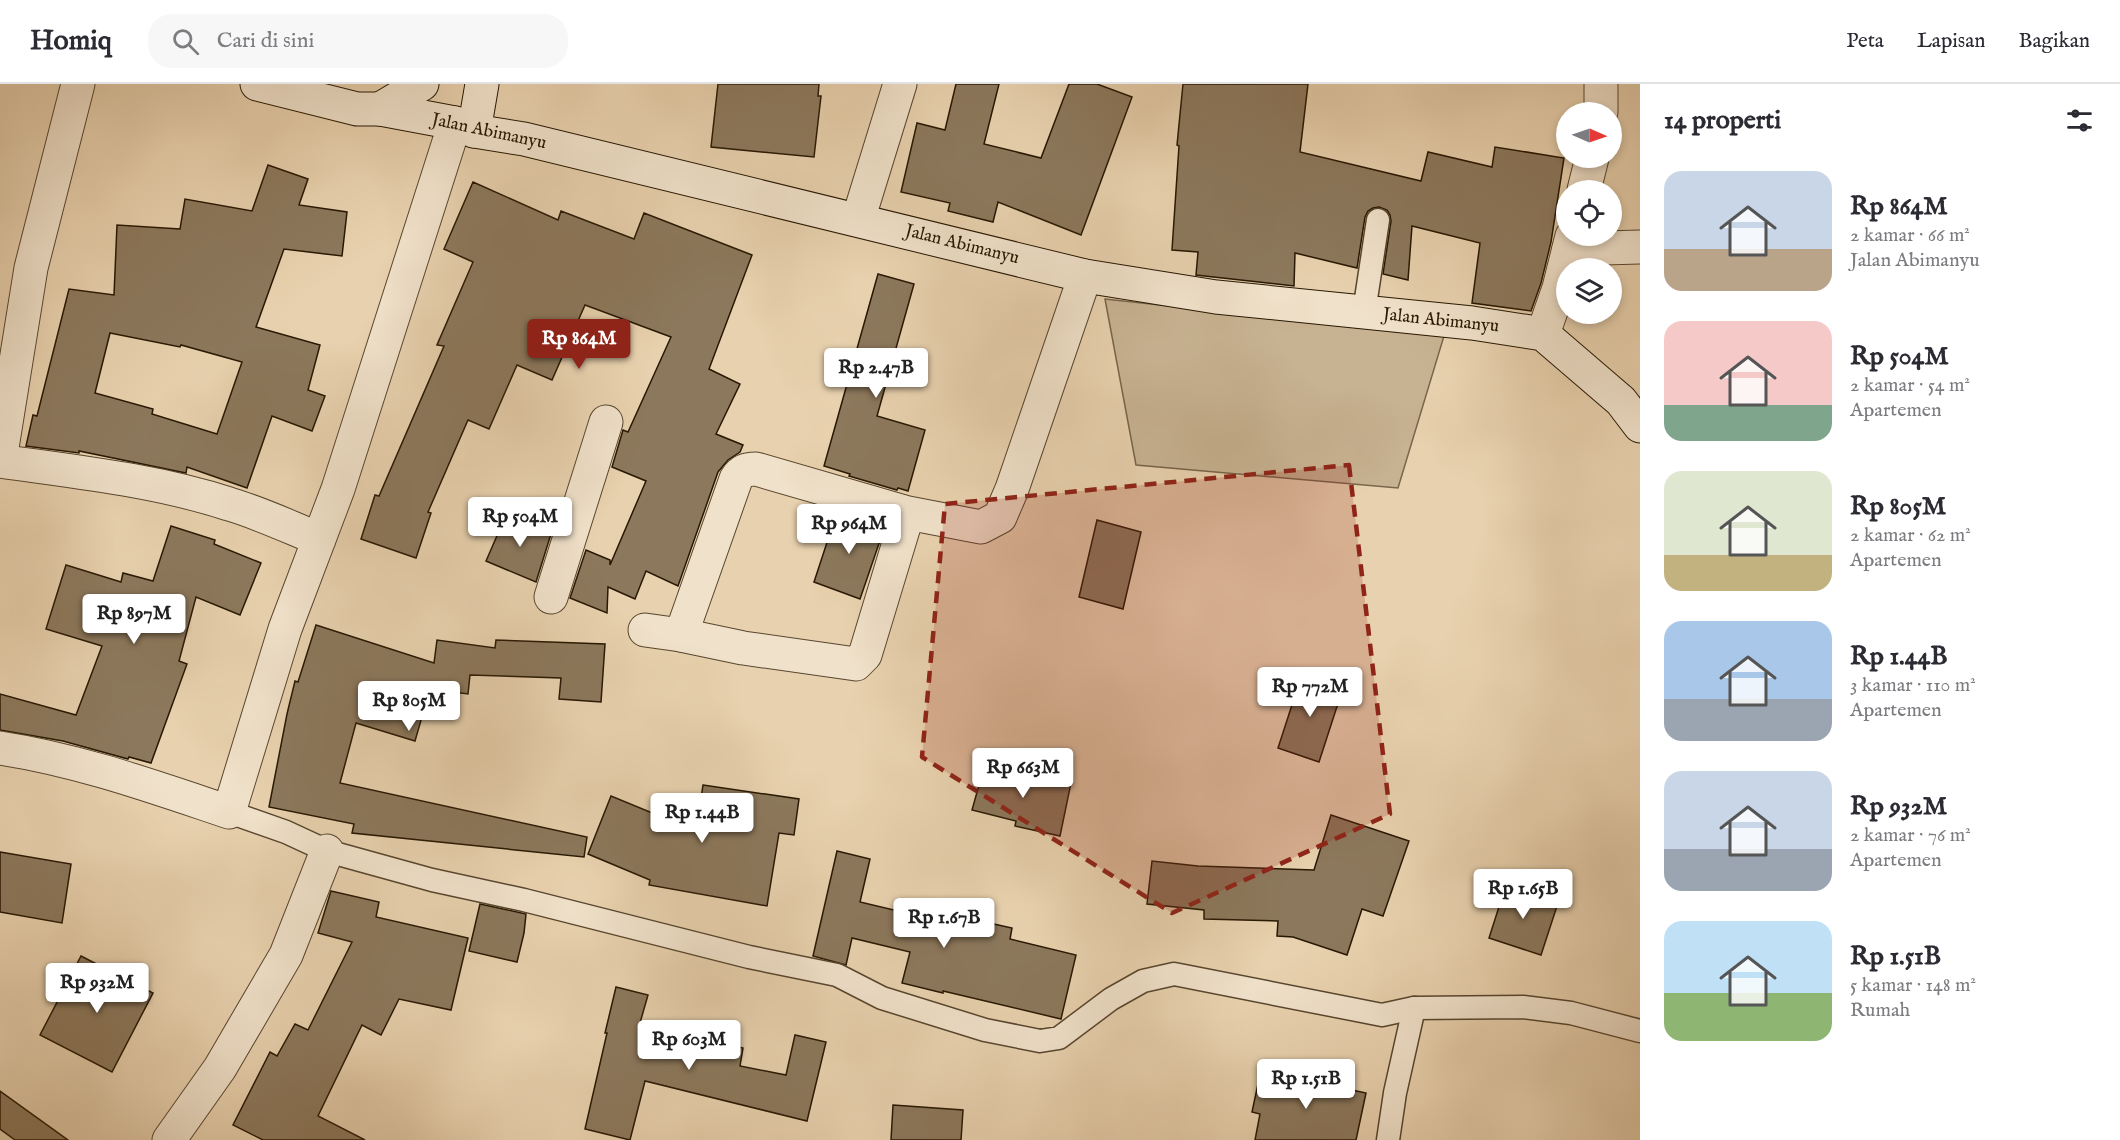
<!DOCTYPE html>
<html lang="id">
<head>
<meta charset="utf-8">
<style>
	body { margin:0; font-family:"IM FELL English",serif; background:#f7f7f7; color:#2b2b33; height:100vh; display:flex; flex-direction:column; font-size:22px; white-space:nowrap }
	* { box-sizing:border-box; margin:0 }
	p { font-size:20px; color:#7c7c81 }
	.icon { flex:none; width:33px; height:33px; fill:none; stroke:currentColor; stroke-width:2; stroke-linecap:round; stroke-linejoin:round }
	.map { position:relative; flex:1; overflow:hidden }
	.details { display:flex; flex-direction:column; background:#fff; width:480px }
	.details>* { flex:none }
	.needle { width:39px; rotate:92deg }
	.tools { position:absolute; left:1556px; top:18px; display:grid; gap:12px }
	.tools a { display:grid; place-items:center; width:66px; height:66px; border-radius:50%; background:#fff; box-shadow:0 3px 9px #0003; font-size:30px }
	.price { position:absolute; translate:-50% -51px; padding:0 14px; border-radius:6px; background:#fff; color:#222; font-size:20px; line-height:39px; filter:drop-shadow(0 2px 3px #0008) }
	.price::after { content:''; position:absolute; left:50%; top:36px; width:18px; height:14px; margin-left:-9px; background:inherit; clip-path:polygon(0 0,100% 0,50% 100%) }
	.price.active { background:#8f2418; color:#fff }
	ul { padding:0; list-style:none }
	li { display:flex; align-items:center; gap:18px; height:150px; padding:0 24px }
	li span { display:grid; place-items:center; flex:none; width:168px; height:120px; border-radius:18px; color:#555 }
	li>.icon { margin-inline-start:auto }
	span .icon { width:72px; height:72px; fill:#fffc; stroke-width:1 }
	li b { font-size:26px }
	h2 { display:flex; justify-content:space-between; align-items:center; height:72px; padding:0 24px; font-size:26px }
	header { display:flex; align-items:center; gap:36px; box-sizing:border-box; height:84px; padding:0 30px; background:#fff; border-bottom:2px solid #e1e1e2 }
	header strong { font-size:28px }
	nav { display:flex; gap:33px; margin-inline-start:auto; font-size:21px }
	.search { width:420px; height:54px; background:#f7f7f7; display:flex; align-items:center; gap:15px; box-sizing:border-box; padding:0 21px; border-radius:24px; color:#7c7c81; font-size:22px }
	main { display:flex; flex:1; min-height:0 }
	.map>svg:first-child { display:block }
</style>
</head>
<body>
<header>
<strong>Homiq</strong>
<div class="search"><svg class="icon" aria-label="search" viewBox="0 0 24 24"><circle cx="10" cy="10" r="6"/><path d="M15 15l6 6"/></svg>Cari di sini</div>
<nav><a>Peta</a><a>Lapisan</a><a>Bagikan</a></nav>
</header>
<main>
<div class="map">
<svg width="1640" height="1056" viewBox="0 0 1640 1056">
	<rect width="100%" height="100%" fill="#e8d1ae"/>
	<filter id="stains"><feTurbulence type="fractalNoise" baseFrequency=".00333" numOctaves="4"/><feColorMatrix values="0 0 0 0 .2 0 0 0 0 .09 0 0 0 0 .02 0 0 0 .5 -.17"/></filter>
	<radialGradient id="worn" r=".72"><stop offset=".6" stop-color="#630" stop-opacity="0"/><stop offset="1" stop-color="#630" stop-opacity=".3"/></radialGradient>
	<!-- green -->
	<polygon fill="#c7b291" stroke="#78654a" stroke-width="1.5" points="1105,215 1444,252 1398,404 1136,381"/>
	<!-- building -->
	<g fill="#8c785c" stroke="#281803" stroke-width="1.5" fill-rule="evenodd">
		<polygon points="718,0 819,0 818,12 821,12 814,73 711,63"/>
		<polygon points="956,0 999,0 984,60 1041,74 1069,0 1097,0 1132,13 1081,151 998,118 993,138 948,127 950,119 901,108 917,39 945,46"/>
		<polygon points="1183,0 1308,0 1300,68 1421,97 1428,68 1492,83 1495,63 1564,74 1551,158 1541,199 1531,227 1472,219 1480,159 1412,142 1408,196 1383,190 1391,137 1390,131 1387,126 1379,123 1373,124 1368,127 1365,133 1357,184 1295,169 1294,202 1196,191 1198,168 1172,166 1179,62 1177,61"/>
		<path d="M268,81L308,95L299,121L347,128L342,172L284,165L256,243L320,261L308,306L325,312L312,347L272,332L247,404L187,383L186,389L79,367V369L26,362L33,331L37,332L69,205L114,211L117,141L180,145L185,115L252,127ZM110,249L180,263L181,261L242,278L217,350L152,330L153,325L95,309Z"/>
		<polygon points="473,98 558,136 561,127 634,155 644,129 752,171 709,285 740,300 716,350 743,361 740,368 728,376 718,388 678,502 646,487 635,515 608,503 607,529 570,514 586,466 610,476 610,481 646,397 612,383 623,346 628,348 671,253 585,221 552,296 517,281 489,345 468,336 428,428 431,429 416,474 361,455 375,411 379,412 444,262 437,261 473,178 444,165"/>
		<polygon points="878,190 914,200 877,332 925,346 908,407 898,404 897,406 849,392 850,390 824,382"/>
		<polygon points="837,428 885,442 860,515 814,498"/>
		<polygon points="506,431 551,450 536,498 486,477"/>
		<polygon points="1097,436 1141,448 1123,525 1079,513"/>
		<polygon points="171,442 215,456 214,460 261,479 240,531 196,513 179,577 187,580 151,679 129,673 128,675 63,657 0,646 0,610 76,631 102,562 46,545 66,481 121,498 123,489 153,497"/>
		<polygon points="316,541 434,579 437,556 495,564 496,556 605,560 601,618 559,615 561,594 470,591 468,610 431,605 432,598 415,657 356,639 340,699 587,753 584,773 352,749 354,740 269,723 287,630 295,597 298,598"/>
		<polygon points="1302,590 1343,604 1319,678 1278,664"/>
		<polygon points="985,680 1071,699 1060,752 1015,742 1016,737 972,726"/>
		<polygon points="703,701 799,715 794,751 779,749 767,822 649,801 650,796 588,770 611,712 696,747"/>
		<polygon points="1331,731 1409,757 1383,832 1362,825 1347,871 1293,853 1277,852 1278,837 1204,835 1204,826 1147,820 1152,777 1198,782 1314,786"/>
		<polygon points="837,767 870,775 860,818 978,846 980,837 1012,844 1010,855 1076,871 1061,935 943,907 943,909 902,899 910,868 852,854 846,881 813,872"/>
		<polygon points="0,768 71,780 62,839 0,828"/>
		<polygon points="1506,801 1558,819 1541,871 1489,854"/>
		<polygon points="331,807 379,818 376,833 468,854 451,926 399,915 381,951 362,941 318,1032 365,1056 263,1056 233,1041 270,968 277,972 295,940 308,946 352,858 318,849"/>
		<polygon points="480,820 526,830 524,849 517,878 469,867"/>
		<polygon points="81,872 153,909 112,988 40,951"/>
		<polygon points="616,903 648,911 640,939 743,964 740,982 786,991 795,951 826,958 807,1037 645,997 630,1056 585,1045 607,949 605,949"/>
		<polygon points="1261,986 1366,1009 1356,1056 1255,1056 1260,1030 1252,1028"/>
		<polygon points="0,1007 68,1056 15,1056 0,1045"/>
		<polygon points="893,1021 963,1026 961,1056 891,1056"/>
	</g>
	<g fill="none" stroke-linecap="round" stroke-linejoin="round">
		<defs>
			<g id="lane">
				<polyline points="1364,228 1378,136"/>
				<polyline points="229,728 286,748 327,767 432,796 524,816 749,873 837,891 882,914 985,946 1040,957 1059,954 1111,915 1143,897 1174,890 1382,931 1414,924 1523,923 1571,929 1640,947"/>
				<polyline points="1388,1056 1395,1009 1414,924"/>
			</g>
			<g id="street">
				<polyline points="1601,0 1601,28"/>
				<polyline points="1584,106 1592,74"/>
				<polyline points="858,136 900,0"/>
				<polyline points="1569,165 1640,163"/>
				<polyline points="1543,250 1559,204 1572,152"/>
				<polyline points="0,376 31,184 78,0"/>
				<path d="M0,377C77,388 155,396 229,420C260,429 289,443 319,455"/>
				<path d="M908,429L865,571L856,580L743,564L681,551L736,395C741,387 746,385 756,385L908,429L981,443L1000,433L1012,405L1085,192"/>
				<polyline points="551,513 606,338"/>
				<polyline points="645,546 681,551"/>
				<path d="M0,664C79,676 154,703 229,728L285,545L338,405L455,39"/>
				<polyline points="169,1056 220,984 286,871 327,767"/>
			</g>
			<g id="secondary">
				<polyline points="257,0 357,25 380,25 455,39 474,47 524,55 1085,192 1216,213 1472,239 1543,250 1621,317 1640,342"/>
				<polyline points="380,25 422,0"/>
				<polyline points="474,47 482,0"/>
			</g>
		</defs>
		<!-- lane casing -->
		<use href="#lane" stroke="#58462e" stroke-width="25"/>
		<!-- street casing -->
		<use href="#street" stroke="#58462e" stroke-width="35"/>
		<!-- secondary casing -->
		<use href="#secondary" stroke="#281803" stroke-width="35"/>
		<!-- lane -->
		<use href="#lane" stroke="#f0e1ca" stroke-width="22"/>
		<!-- street -->
		<use href="#street" stroke="#f0e1ca" stroke-width="33"/>
		<!-- secondary -->
		<use href="#secondary" stroke="#f0e1ca" stroke-width="33"/>
	</g>
	<!-- marked area -->
	<path fill="#8f2418" fill-opacity="0.2" stroke="#8f2418" stroke-width="4.5" stroke-dasharray="12 8" stroke-linejoin="round" d="M1349,381L1390,730L1172,829L922,673L945,420Z"/>
	<g text-anchor="middle" dominant-baseline="central" stroke-width="4.5" stroke-linejoin="round" paint-order="stroke">
		<!-- street labels -->
		<g font-size="18" fill="#281803" stroke="#f0e1ca">
			<text transform="translate(489 48) rotate(12)">Jalan Abimanyu</text>
			<text transform="translate(962 161) rotate(14)">Jalan Abimanyu</text>
			<text transform="translate(1441 237) rotate(6)">Jalan Abimanyu</text>
		</g>
	</g>
	<rect width="100%" height="100%" filter="url(#stains)"/>
	<rect width="100%" height="100%" fill="url(#worn)"/>
</svg>
<div class="tools">
<a><svg class="needle" viewBox="-14 -14 28 28"><path d="M0-13l5 13h-10z" fill="#e53935"/><path d="M0 13l5-13h-10z" fill="#7c7c81"/></svg></a>
<a><svg class="icon" aria-label="locate" viewBox="0 0 24 24"><circle cx="12" cy="12" r="6"/><path d="M12 2v4M12 18v4M2 12h4M18 12h4"/></svg></a>
<a><svg class="icon" aria-label="layers" viewBox="0 0 24 24"><path d="M12 4l9 5-9 5-9-5zM3 14l9 5 9-5"/></svg></a>
</div>
<b class="price active" style="left:579px;top:286px">Rp 864M</b>
<b class="price" style="left:876px;top:315px">Rp 2.47B</b>
<b class="price" style="left:520px;top:464px">Rp 504M</b>
<b class="price" style="left:849px;top:471px">Rp 964M</b>
<b class="price" style="left:134px;top:561px">Rp 897M</b>
<b class="price" style="left:1310px;top:634px">Rp 772M</b>
<b class="price" style="left:409px;top:648px">Rp 805M</b>
<b class="price" style="left:1023px;top:715px">Rp 663M</b>
<b class="price" style="left:702px;top:760px">Rp 1.44B</b>
<b class="price" style="left:1523px;top:836px">Rp 1.65B</b>
<b class="price" style="left:944px;top:865px">Rp 1.67B</b>
<b class="price" style="left:97px;top:930px">Rp 932M</b>
<b class="price" style="left:689px;top:987px">Rp 603M</b>
<b class="price" style="left:1306px;top:1026px">Rp 1.51B</b>
</div>
<section class="details">
<h2>14 properti<svg class="icon" aria-label="filters" viewBox="0 0 24 24"><path d="M4 7h16M4 17h16"/><circle cx="9" cy="7" r="2"/><circle cx="15" cy="17" r="2"/></svg></h2>
<ul>
<li><span style="background:linear-gradient(#c9d6e8 65%,#b9a48a 0)"><svg class="icon" aria-label="home" viewBox="0 0 24 24"><path d="M3 11l9-7 9 7M6 9v11h12V9"/></svg></span><div><b>Rp 864M</b><p>2 kamar · 66 m²</p><p>Jalan Abimanyu</p></div></li>
<li><span style="background:linear-gradient(#f6c9c9 70%,#7fa58c 0)"><svg class="icon" aria-label="home" viewBox="0 0 24 24"><path d="M3 11l9-7 9 7M6 9v11h12V9"/></svg></span><div><b>Rp 504M</b><p>2 kamar · 54 m²</p><p>Apartemen</p></div></li>
<li><span style="background:linear-gradient(#dfe7d0 70%,#c2b280 0)"><svg class="icon" aria-label="home" viewBox="0 0 24 24"><path d="M3 11l9-7 9 7M6 9v11h12V9"/></svg></span><div><b>Rp 805M</b><p>2 kamar · 62 m²</p><p>Apartemen</p></div></li>
<li><span style="background:linear-gradient(#a9c7e8 65%,#9aa5b1 0)"><svg class="icon" aria-label="home" viewBox="0 0 24 24"><path d="M3 11l9-7 9 7M6 9v11h12V9"/></svg></span><div><b>Rp 1.44B</b><p>3 kamar · 110 m²</p><p>Apartemen</p></div></li>
<li><span style="background:linear-gradient(#c9d6e8 65%,#9aa5b1 0)"><svg class="icon" aria-label="home" viewBox="0 0 24 24"><path d="M3 11l9-7 9 7M6 9v11h12V9"/></svg></span><div><b>Rp 932M</b><p>2 kamar · 76 m²</p><p>Apartemen</p></div></li>
<li><span style="background:linear-gradient(#bfe0f5 60%,#8fb573 0)"><svg class="icon" aria-label="home" viewBox="0 0 24 24"><path d="M3 11l9-7 9 7M6 9v11h12V9"/></svg></span><div><b>Rp 1.51B</b><p>5 kamar · 148 m²</p><p>Rumah</p></div></li>
</ul>
</section>
</main>
</body>
</html>
